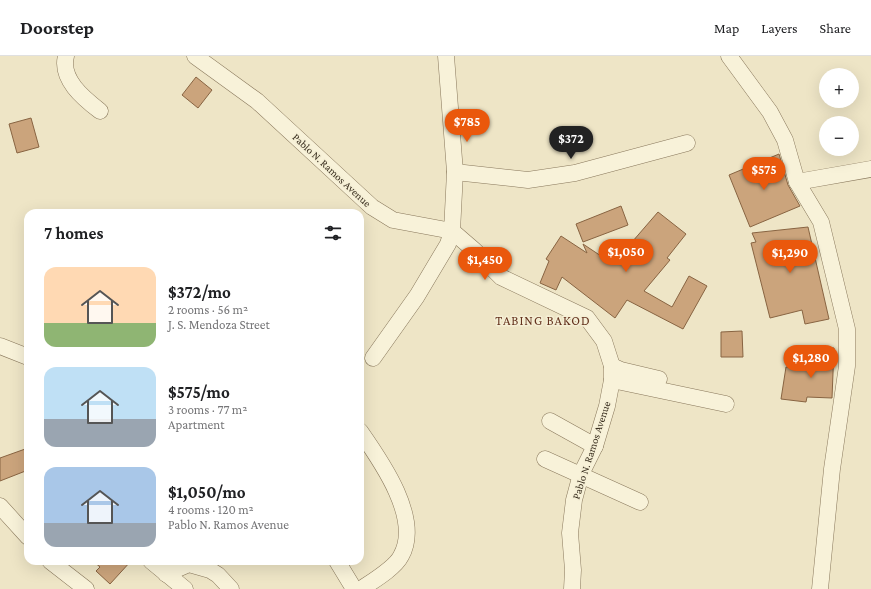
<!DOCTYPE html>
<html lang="en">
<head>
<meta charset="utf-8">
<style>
	body { margin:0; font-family:"Crimson Pro",serif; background:#f6f6f6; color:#202124; height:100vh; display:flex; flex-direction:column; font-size:15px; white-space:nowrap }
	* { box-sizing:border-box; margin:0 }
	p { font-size:13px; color:#757577 }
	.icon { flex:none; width:22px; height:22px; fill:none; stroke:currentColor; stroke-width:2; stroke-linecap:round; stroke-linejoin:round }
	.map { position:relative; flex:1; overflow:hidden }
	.drawer { position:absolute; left:24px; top:153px; width:340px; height:356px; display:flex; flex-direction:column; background:#fff; border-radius:12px; box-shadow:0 4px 16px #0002 }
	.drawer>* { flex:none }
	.buttons { position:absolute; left:819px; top:12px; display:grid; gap:8px }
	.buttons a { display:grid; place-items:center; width:40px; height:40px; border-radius:50%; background:#fff; box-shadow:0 4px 16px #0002; font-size:20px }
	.price { position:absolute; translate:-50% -34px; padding:0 9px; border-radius:14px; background:#ea580c; color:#fff; font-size:13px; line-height:26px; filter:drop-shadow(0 1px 2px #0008) }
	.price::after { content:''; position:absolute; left:50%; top:24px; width:12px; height:9px; margin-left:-6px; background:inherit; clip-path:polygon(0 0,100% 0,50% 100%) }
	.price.active { background:#222; color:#fff }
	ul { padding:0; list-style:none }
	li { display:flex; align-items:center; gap:12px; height:100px; padding:0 20px }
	li span { display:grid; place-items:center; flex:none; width:112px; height:80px; border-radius:12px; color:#555 }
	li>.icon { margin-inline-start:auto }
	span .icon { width:48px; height:48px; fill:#fffc; stroke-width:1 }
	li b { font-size:17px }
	h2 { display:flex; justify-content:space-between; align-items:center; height:48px; padding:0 20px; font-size:17px }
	header { display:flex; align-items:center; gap:24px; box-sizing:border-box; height:56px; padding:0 20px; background:#fff; border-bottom:1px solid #e0e0e0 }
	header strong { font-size:19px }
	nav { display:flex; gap:22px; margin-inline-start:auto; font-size:14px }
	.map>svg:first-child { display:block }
</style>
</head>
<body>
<header>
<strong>Doorstep</strong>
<nav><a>Map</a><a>Layers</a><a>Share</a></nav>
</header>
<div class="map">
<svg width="871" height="533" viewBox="0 0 871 533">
	<rect width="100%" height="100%" fill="#eee5c6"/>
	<!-- building -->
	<g fill="#cba47c" stroke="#886442">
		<polygon points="196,21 212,34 198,52 182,39"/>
		<polygon points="31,62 39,91 17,97 9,68"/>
		<polygon points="779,98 788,129 800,150 750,171 729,119"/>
		<polygon points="621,150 628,169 583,186 576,168"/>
		<polygon points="658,156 686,178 667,202 670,204 644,235 672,251 689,220 707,230 683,273 627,244 615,262 562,221 556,234 540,227 549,205 546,203 561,180 587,197 583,188 613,208"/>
		<polygon points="808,171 829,263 805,268 802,254 770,262 751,187 756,186 752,177"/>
		<polygon points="742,275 743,301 721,301 721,276"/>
		<polygon points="816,292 834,292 832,342 807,341 806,346 781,343 786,311 815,314"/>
		<polygon points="28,392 28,414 0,425 0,402"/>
		<polygon points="93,505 131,505 110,528 96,515 100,511"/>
	</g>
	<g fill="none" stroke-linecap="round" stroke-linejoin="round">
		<defs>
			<g id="minor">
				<path d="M66,0C60,23 83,42 100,55"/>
				<polyline points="195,0 257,45 372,151 393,164 452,175 474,194 501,221 587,262 604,285 612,310 612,324 607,350 595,390 581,418 574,444 570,477 573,514 572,533"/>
				<polyline points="729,0 770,56 785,84 797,126 821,166 847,273 847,310 832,413 820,533"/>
				<polyline points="455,116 528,124 575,117 687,87"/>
				<polyline points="797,126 871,113"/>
				<polyline points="0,290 28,301"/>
				<polyline points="373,302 417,240 448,188 452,175 455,116 446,0"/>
				<polyline points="612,310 621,314 659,323"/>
				<polyline points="612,324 726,348"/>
				<polyline points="550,365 595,390"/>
				<path d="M360,375C381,405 422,463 401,500C395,512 373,525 361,533"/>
				<polyline points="545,403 640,446"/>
				<polyline points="0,450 28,481"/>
				<polyline points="50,505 86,533"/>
				<polyline points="151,505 185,533"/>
				<polyline points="337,505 354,533"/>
				<polyline points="166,518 189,508 210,514 218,519 231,533"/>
			</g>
		</defs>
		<!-- minor casing -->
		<use href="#minor" stroke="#89785c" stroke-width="17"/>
		<!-- minor -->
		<use href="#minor" stroke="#f8f2d9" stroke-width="16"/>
	</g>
	<g text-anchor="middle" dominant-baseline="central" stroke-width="3" stroke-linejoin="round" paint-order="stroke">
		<!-- street labels -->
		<g font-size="11" fill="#392e1f" stroke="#f5efd5">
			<text transform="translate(332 114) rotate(43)">Pablo N. Ramos Avenue</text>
			<text transform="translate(591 394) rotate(-72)">Pablo N. Ramos Avenue</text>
		</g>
		<!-- quarter labels -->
		<g font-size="13" letter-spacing="1" fill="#65341f" stroke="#f5efd5">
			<text x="543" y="264">TABING BAKOD</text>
		</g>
	</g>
</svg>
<div class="buttons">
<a>+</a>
<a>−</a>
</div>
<b class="price" style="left:467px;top:87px">$785</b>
<b class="price active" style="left:571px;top:104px">$372</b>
<b class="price" style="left:764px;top:135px">$575</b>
<b class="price" style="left:626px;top:217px">$1,050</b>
<b class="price" style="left:790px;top:218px">$1,290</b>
<b class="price" style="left:485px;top:225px">$1,450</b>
<b class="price" style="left:811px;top:323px">$1,280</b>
<section class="drawer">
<h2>7 homes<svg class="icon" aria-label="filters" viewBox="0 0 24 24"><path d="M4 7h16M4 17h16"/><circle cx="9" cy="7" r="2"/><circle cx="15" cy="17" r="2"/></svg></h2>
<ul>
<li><span style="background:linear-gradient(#ffd9b3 70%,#8fb573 0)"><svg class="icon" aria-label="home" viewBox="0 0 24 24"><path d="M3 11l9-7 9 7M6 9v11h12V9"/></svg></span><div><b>$372/mo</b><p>2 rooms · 56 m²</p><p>J. S. Mendoza Street</p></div></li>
<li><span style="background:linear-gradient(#bfe0f5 65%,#9aa5b1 0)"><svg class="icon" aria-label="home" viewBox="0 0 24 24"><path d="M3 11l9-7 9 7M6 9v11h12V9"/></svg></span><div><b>$575/mo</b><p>3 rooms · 77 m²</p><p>Apartment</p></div></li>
<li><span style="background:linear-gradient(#a9c7e8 70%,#9aa5b1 0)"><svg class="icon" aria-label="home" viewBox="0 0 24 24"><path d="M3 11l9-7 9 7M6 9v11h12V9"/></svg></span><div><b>$1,050/mo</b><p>4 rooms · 120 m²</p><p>Pablo N. Ramos Avenue</p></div></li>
</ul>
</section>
</div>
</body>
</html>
